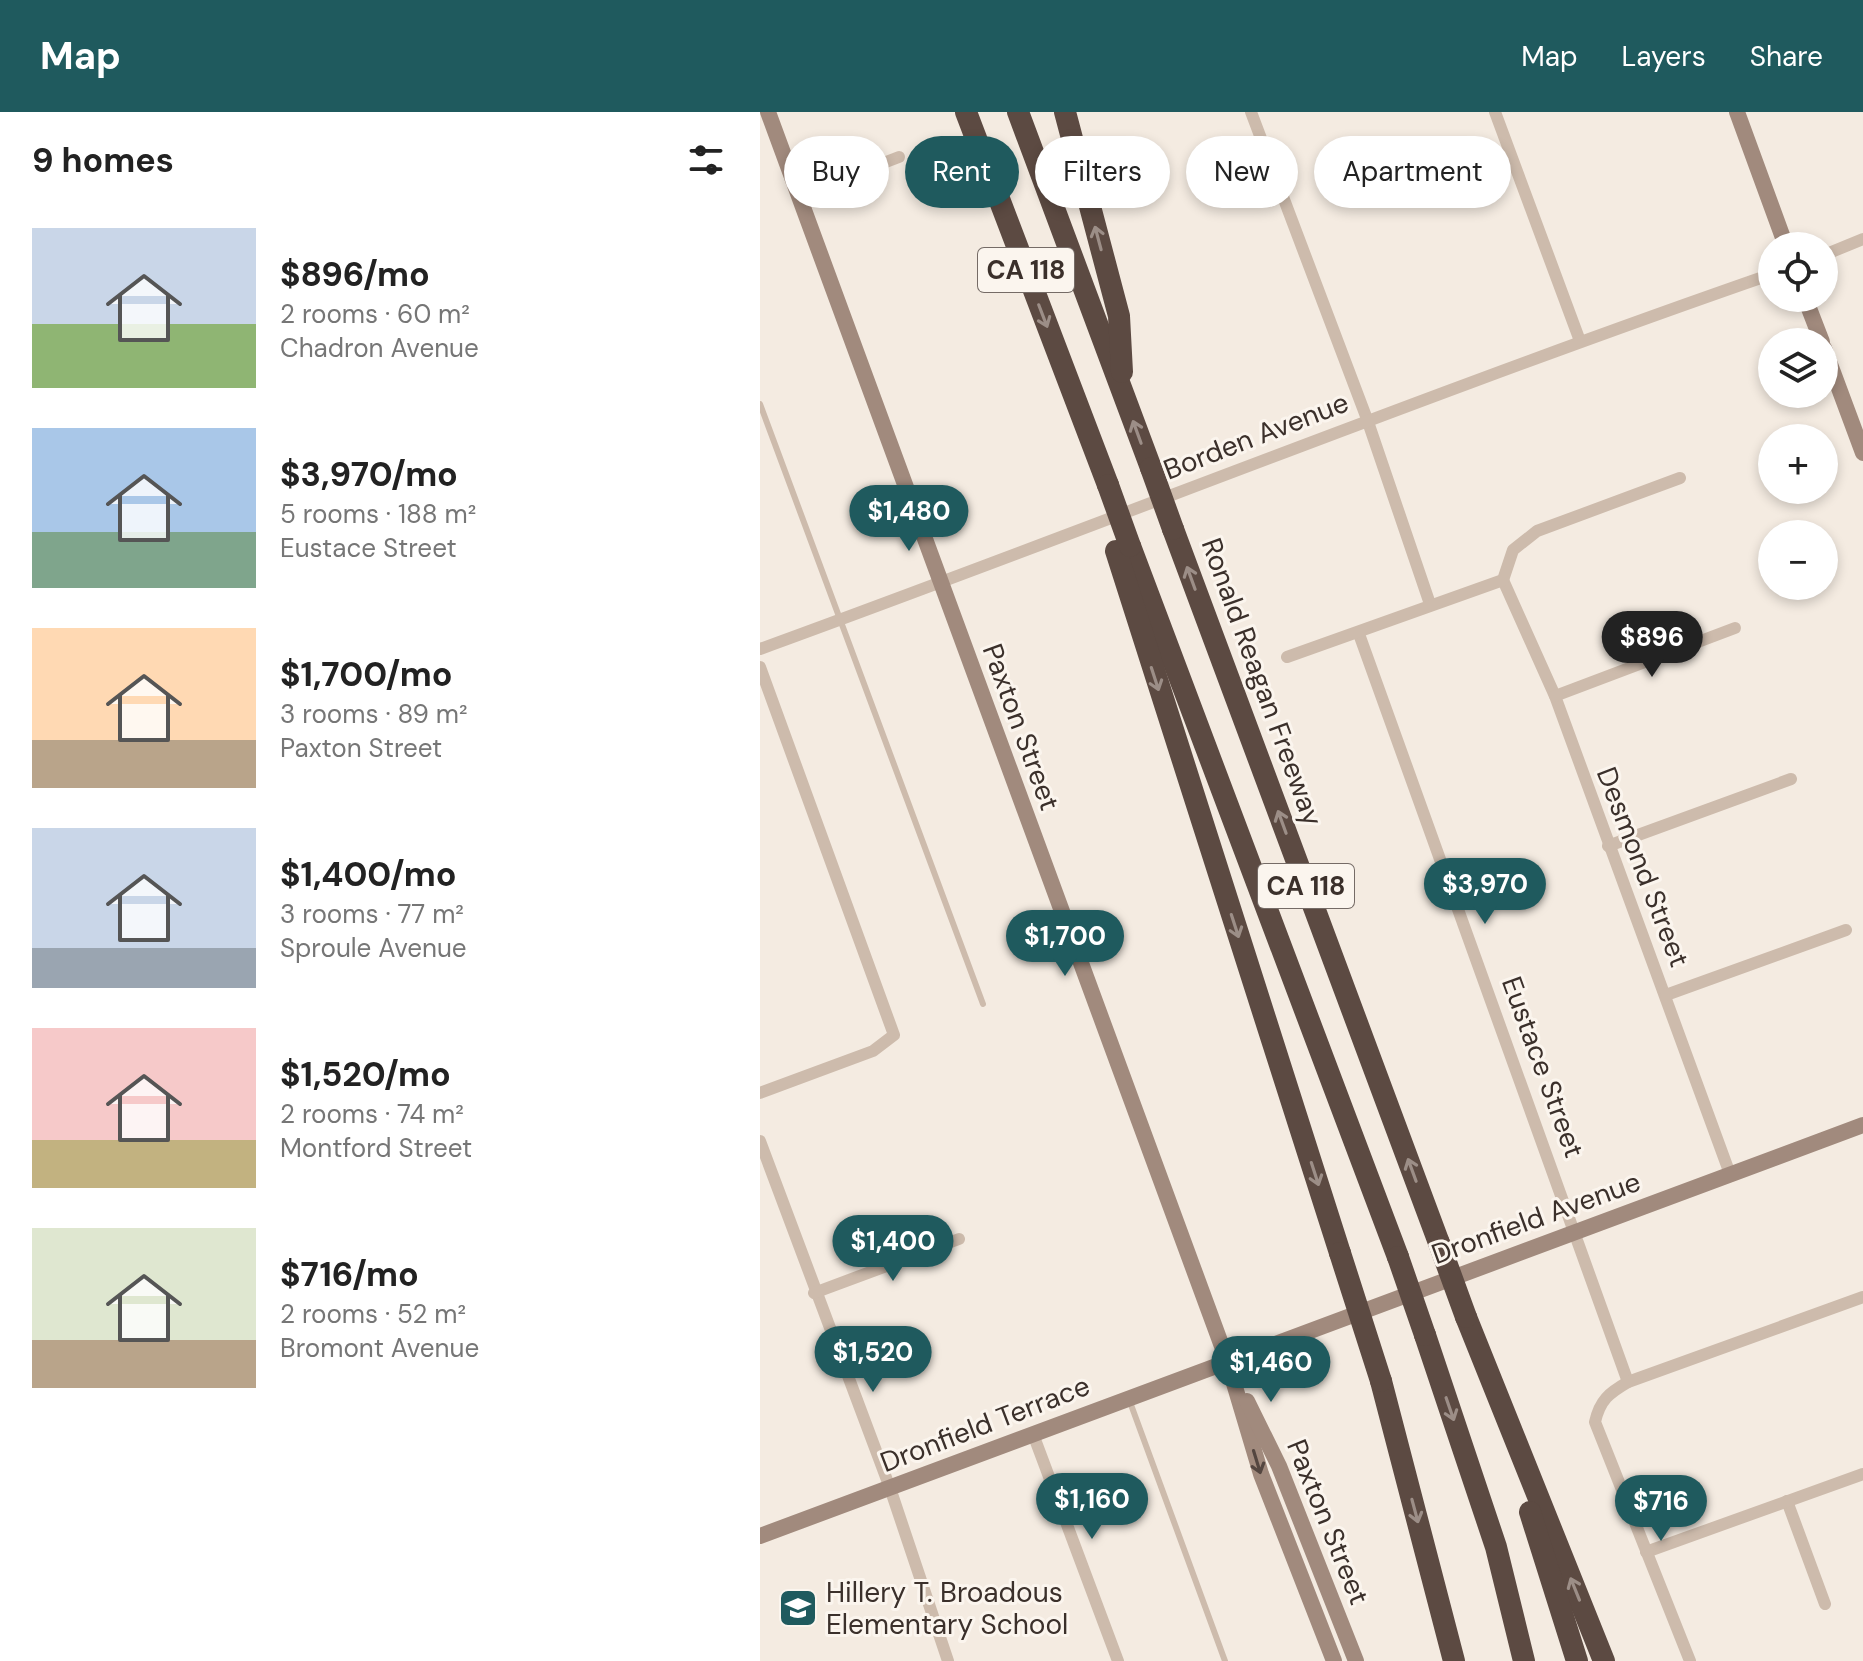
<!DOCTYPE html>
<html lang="en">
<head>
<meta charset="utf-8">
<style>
	body { margin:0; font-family:"DM Sans",sans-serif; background:#f6f6f6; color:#222; height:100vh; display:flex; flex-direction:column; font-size:30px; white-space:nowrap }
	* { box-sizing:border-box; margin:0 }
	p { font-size:26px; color:#767676 }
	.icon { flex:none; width:44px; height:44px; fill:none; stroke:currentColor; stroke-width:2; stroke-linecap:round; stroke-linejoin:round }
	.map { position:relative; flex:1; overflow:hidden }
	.drawer { display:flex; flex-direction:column; background:#fff; width:760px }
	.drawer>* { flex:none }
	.hud { position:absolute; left:24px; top:24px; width:760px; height:72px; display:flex; gap:16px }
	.tools { position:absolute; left:998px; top:120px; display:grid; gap:16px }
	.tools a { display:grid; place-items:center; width:80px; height:80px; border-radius:50%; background:#fff; box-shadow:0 4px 12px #0003; font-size:40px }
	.price { position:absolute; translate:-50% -68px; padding:0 18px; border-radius:28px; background:#1f5a5e; color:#fff; font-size:26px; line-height:52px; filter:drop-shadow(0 2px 4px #0008) }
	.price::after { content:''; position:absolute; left:50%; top:48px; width:24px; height:18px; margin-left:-12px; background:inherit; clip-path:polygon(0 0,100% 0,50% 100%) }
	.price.selected { background:#222; color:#fff }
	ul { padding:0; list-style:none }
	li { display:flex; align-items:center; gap:24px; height:200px; padding:0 32px }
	li span { display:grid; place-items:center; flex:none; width:224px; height:160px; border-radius:0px; color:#555 }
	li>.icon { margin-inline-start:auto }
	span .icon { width:96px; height:96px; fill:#fffc; stroke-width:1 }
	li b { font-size:34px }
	h2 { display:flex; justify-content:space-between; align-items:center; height:96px; padding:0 32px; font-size:34px }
	.tag { padding:0 28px; border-radius:36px; background:#fff; box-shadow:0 4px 12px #0003; font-size:28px; line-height:72px }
	.tag.selected { background:#1f5a5e; color:#fff }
	header { display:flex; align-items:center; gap:48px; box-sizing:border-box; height:112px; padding:0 40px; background:#1f5a5e; color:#fff }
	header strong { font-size:38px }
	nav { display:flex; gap:44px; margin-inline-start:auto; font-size:28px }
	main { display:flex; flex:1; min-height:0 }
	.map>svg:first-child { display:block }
</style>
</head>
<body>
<header>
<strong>Map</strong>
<nav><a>Map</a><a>Layers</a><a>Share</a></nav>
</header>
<main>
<section class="drawer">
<h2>9 homes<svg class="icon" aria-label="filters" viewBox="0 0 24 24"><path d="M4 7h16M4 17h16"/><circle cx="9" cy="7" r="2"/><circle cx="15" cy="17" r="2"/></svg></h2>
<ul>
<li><span style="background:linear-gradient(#c9d6e8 60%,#8fb573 0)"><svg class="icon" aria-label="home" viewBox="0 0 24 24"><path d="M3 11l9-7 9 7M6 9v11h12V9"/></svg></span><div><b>$896/mo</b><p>2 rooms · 60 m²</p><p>Chadron Avenue</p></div></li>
<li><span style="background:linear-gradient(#a9c7e8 65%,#7fa58c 0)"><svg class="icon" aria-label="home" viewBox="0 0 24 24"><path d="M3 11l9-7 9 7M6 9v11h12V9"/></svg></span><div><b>$3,970/mo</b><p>5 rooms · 188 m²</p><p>Eustace Street</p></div></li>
<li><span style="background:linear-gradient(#ffd9b3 70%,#b9a48a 0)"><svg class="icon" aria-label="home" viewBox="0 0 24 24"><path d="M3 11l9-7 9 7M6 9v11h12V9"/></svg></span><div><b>$1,700/mo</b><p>3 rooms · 89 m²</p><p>Paxton Street</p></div></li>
<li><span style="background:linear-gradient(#c9d6e8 75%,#9aa5b1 0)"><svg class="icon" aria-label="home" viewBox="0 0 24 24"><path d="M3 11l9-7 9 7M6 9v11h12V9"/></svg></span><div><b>$1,400/mo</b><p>3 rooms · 77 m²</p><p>Sproule Avenue</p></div></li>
<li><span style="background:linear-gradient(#f6c9c9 70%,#c2b280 0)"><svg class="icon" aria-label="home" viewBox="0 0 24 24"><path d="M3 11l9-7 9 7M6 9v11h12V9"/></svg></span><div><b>$1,520/mo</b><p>2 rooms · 74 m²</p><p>Montford Street</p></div></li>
<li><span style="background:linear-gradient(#dfe7d0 70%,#b9a48a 0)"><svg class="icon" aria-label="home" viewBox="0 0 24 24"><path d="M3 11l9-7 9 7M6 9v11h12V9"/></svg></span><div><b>$716/mo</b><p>2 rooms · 52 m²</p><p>Bromont Avenue</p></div></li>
</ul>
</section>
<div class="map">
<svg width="1103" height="1549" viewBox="0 0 1103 1549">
	<rect width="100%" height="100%" fill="#f4ebe1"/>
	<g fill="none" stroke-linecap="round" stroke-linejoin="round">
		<!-- lane -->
		<g stroke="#cdbbac" stroke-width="6">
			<polyline points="0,292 223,892"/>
			<polyline points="370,1290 465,1549"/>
		</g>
		<!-- street -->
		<g stroke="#cdbbac" stroke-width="12">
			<polyline points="491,0 607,307 670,492"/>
			<polyline points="735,0 820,229"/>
			<polyline points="40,83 139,45"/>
			<polyline points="1064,143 1103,127"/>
			<polyline points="743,468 795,584 970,1062"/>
			<polyline points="599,522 868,1270"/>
			<path d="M0,537C338,414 672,280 1012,162"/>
			<polyline points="527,545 743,468 753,438 777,419 920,366"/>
			<polyline points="0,555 134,923 113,939 0,981"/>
			<polyline points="795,584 975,516"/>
			<polyline points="848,734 1031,667"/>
			<polyline points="906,883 1086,818"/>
			<polyline points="0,1029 130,1376 188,1549"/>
			<polyline points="54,1181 199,1127"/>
			<polyline points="273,1322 358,1549"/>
			<polyline points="1027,1389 1065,1492"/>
			<polyline points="886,1440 1103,1362"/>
			<path d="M930,1549L835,1310C840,1288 849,1281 868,1270L1103,1185"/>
		</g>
		<!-- secondary -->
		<g stroke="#a18a7d" stroke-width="16">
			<polyline points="8,0 467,1248 501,1362 574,1549"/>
			<polyline points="977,0 1026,134"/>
			<polyline points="1045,186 1062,230"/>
			<polyline points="1064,236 1103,341"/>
			<polyline points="487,1289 519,1354 596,1549"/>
			<polyline points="0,1424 1103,1013"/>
		</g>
		<!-- highway -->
		<g stroke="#5c4a42" stroke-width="22">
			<polyline points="206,0 348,373"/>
			<polyline points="258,0 391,356"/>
			<polyline points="305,0 359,204 362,260"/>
			<polyline points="413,417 679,1131"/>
			<polyline points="370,434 638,1145"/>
			<polyline points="356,439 580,1141"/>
			<polyline points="706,1205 844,1549"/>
			<polyline points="665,1223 736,1435 764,1549"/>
			<polyline points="621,1269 694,1549"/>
			<polyline points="770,1400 817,1549"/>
		</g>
		<!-- highway-bridge -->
		<g stroke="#5c4a42" stroke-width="22">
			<polyline points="391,356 413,417"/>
			<polyline points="348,373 370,434"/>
			<polyline points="679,1131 706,1205"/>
			<polyline points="580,1141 621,1269"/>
			<polyline points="638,1145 665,1223"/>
		</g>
	</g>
	<!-- one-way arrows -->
	<defs><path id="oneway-shaft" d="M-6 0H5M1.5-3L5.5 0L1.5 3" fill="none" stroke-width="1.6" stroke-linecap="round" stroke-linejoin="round" transform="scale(2)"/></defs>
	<g stroke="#9c8e87">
		<use href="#oneway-shaft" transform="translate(338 126) rotate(-105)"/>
		<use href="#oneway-shaft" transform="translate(283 204) rotate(69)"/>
		<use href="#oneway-shaft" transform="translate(377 320) rotate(-110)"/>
		<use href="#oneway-shaft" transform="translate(431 466) rotate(-110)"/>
		<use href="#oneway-shaft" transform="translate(395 567) rotate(72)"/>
		<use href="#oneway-shaft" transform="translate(522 710) rotate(-110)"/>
		<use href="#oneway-shaft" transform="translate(475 814) rotate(72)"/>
		<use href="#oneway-shaft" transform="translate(652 1058) rotate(-110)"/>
		<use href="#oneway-shaft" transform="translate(555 1062) rotate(72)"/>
		<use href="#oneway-shaft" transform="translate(690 1297) rotate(71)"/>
		<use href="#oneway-shaft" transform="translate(655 1399) rotate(75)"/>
		<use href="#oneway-shaft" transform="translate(815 1477) rotate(-112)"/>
	</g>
	<use stroke="#544640" href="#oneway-shaft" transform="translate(497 1350) rotate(73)"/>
	<!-- icons -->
	<defs>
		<symbol id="school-square" viewBox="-11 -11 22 22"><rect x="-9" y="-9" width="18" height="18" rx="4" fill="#1f5a5e" stroke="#fbf5ee"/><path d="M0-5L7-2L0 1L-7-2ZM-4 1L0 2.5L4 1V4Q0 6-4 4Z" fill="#fff"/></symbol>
	</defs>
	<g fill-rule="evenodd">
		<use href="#school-square" x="16" y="1474" width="44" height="44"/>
	</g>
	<g text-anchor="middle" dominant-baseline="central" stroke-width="6" stroke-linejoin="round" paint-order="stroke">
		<!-- shield labels -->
		<g fill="#fbf5ee" stroke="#756b66" stroke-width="2">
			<rect x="218" y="136" width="96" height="44" rx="6"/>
			<rect x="498" y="752" width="96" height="44" rx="6"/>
		</g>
		<g font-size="26" font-weight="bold" fill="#3b302b">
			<text x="266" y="158">CA 118</text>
			<text x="546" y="774">CA 118</text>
		</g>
		<!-- street labels -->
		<g font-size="28" fill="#3b302b" stroke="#fbf5ee">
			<text transform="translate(496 324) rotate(-21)">Borden Avenue</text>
			<text transform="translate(502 570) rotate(70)">Ronald Reagan Freeway</text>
			<text transform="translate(261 615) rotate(70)">Paxton Street</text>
			<text transform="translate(883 755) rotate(69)">Desmond Street</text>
			<text transform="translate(783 955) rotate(70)">Eustace Street</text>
			<text transform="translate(776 1106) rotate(-20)">Dronfield Avenue</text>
			<text transform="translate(225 1312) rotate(-21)">Dronfield Terrace</text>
			<text transform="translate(568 1410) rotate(68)">Paxton Street</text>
		</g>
		<!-- poi labels -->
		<g font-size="28" fill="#3b302b" stroke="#fbf5ee" text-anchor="start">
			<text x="66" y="1480">Hillery T. Broadous<tspan x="66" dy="32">Elementary School</tspan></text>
		</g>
	</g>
</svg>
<div class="tools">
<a><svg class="icon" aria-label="locate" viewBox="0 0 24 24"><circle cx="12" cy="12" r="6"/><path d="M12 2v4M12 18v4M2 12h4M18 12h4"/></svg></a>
<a><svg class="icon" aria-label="layers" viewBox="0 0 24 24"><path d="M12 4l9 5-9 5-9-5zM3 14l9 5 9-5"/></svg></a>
<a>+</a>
<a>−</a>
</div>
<b class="price" style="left:149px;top:441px">$1,480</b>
<b class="price selected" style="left:892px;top:567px">$896</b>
<b class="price" style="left:725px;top:814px">$3,970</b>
<b class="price" style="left:305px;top:866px">$1,700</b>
<b class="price" style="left:133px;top:1171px">$1,400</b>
<b class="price" style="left:113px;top:1282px">$1,520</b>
<b class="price" style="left:511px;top:1292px">$1,460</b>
<b class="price" style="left:332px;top:1429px">$1,160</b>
<b class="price" style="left:901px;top:1431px">$716</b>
<div class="hud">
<a class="tag">Buy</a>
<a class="tag selected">Rent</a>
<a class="tag">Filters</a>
<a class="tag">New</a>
<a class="tag">Apartment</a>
</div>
</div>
</main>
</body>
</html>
